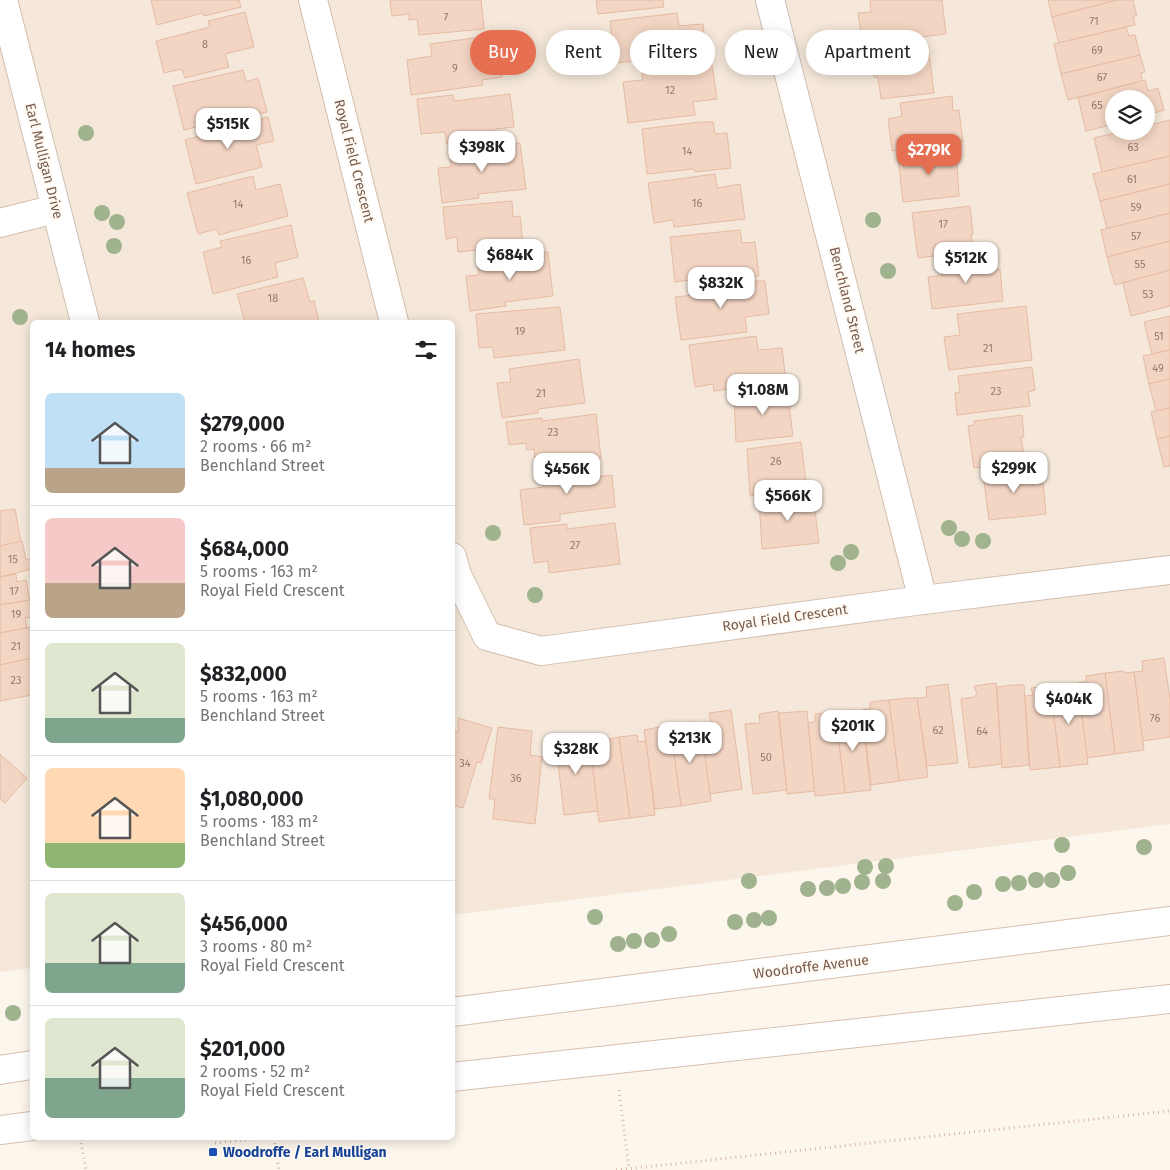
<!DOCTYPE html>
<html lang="en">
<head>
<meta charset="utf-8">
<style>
	body { margin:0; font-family:"Fira Sans",sans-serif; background:#f6f6f6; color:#202124; height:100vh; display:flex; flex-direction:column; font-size:19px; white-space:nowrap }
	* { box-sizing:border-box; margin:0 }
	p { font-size:16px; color:#757577 }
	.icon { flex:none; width:28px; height:28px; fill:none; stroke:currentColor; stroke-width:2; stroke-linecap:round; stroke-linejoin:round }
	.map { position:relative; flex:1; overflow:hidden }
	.details { position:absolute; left:30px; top:320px; width:425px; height:820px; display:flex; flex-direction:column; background:#fff; border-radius:8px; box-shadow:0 2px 12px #0003 }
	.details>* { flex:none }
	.banner { position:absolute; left:470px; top:30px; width:475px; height:45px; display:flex; gap:10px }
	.fabs { position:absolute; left:1105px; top:90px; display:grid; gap:10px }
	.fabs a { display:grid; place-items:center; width:50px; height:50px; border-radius:50%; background:#fff; box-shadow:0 2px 12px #0003; font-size:25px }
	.price { position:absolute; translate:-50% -42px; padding:0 11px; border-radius:10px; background:#fff; color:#222; font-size:16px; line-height:32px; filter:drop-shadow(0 1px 2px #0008) }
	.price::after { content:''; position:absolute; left:50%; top:30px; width:15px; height:11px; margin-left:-8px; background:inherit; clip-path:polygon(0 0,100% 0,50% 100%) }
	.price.current { background:#e76f51; color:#fff }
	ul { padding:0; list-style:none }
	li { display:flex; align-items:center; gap:15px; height:125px; padding:0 15px }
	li+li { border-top:1px solid #e0e0e0 }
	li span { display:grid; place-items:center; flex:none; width:140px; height:100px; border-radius:8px; color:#555 }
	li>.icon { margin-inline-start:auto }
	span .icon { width:60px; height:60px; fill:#fffc; stroke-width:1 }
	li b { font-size:21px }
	h2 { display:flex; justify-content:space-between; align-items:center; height:60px; padding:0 15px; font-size:21px }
	.pill { padding:0 18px; border-radius:22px; background:#fff; box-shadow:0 2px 12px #0003; font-size:18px; line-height:45px }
	.pill.current { background:#e76f51; color:#fff }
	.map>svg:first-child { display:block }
</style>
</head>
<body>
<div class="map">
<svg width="1170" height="1170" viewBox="0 0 1170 1170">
	<rect width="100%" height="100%" fill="#fdf6ec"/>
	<!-- residential -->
	<path fill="#f5e8da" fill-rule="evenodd" d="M0,0H1170V824L453,915L452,322H32V968L0,972ZM1114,99H1146V131H1114Z"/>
	<!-- building -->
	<g fill="#f3d5c3" stroke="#e6bba3">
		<polygon points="151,0 239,0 241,7 204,16 203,13 157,25"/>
		<polygon points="390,0 481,0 484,29 419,35 417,19 409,20 409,14 392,16"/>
		<polygon points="596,0 663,0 664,7 598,14"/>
		<polygon points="870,0 942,0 946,34 898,40 899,44 863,48 858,13 871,12"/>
		<polygon points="1048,0 1117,0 1052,17"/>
		<polygon points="1117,0 1133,0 1137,16 1133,16 1135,25 1059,43 1052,17"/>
		<polygon points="245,12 254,47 225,54 229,67 185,78 182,69 164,73 156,41 210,27 208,21"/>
		<polygon points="677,13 679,26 703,24 707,57 635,67 634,61 615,63 610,21"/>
		<polygon points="1126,27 1129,36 1135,35 1140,55 1061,74 1054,44"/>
		<polygon points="496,35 502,77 482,80 483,85 411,95 407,60 432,56 430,44"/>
		<polygon points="928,45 934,93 881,99 878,77 874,77 871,53"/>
		<polygon points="1140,55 1145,72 1141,73 1142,81 1068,100 1061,74"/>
		<polygon points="712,65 717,99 693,102 695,115 628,123 623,82 643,80 642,74"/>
		<polygon points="243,70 246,82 258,78 267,112 232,121 230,118 184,130 173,86"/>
		<polygon points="1145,80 1148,91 1158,88 1164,110 1146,116 1146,99 1114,99 1114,124 1086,131 1078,98"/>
		<polygon points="510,94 514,127 496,129 497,139 453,145 447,144 445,132 421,134 417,99 453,95 454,101"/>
		<polygon points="952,96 953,111 959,110 963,142 892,151 888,119 902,116 900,103"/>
		<polygon points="268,117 274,141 256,145 262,167 196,184 185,140"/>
		<polygon points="1170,120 1170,156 1102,172 1094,138 1123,131 1146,131 1146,126"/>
		<polygon points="700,122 713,122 715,134 727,133 731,168 695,172 694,169 647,174 642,129"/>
		<polygon points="520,143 526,189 478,194 479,198 442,203 438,168 451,167 450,154"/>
		<polygon points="956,150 959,196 903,202 898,158"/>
		<polygon points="1170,156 1170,184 1100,201 1093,174"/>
		<polygon points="715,174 717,188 740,184 745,219 674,227 673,220 654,223 648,183"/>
		<polygon points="253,176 256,190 280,184 288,216 219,235 217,229 198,234 187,193"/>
		<polygon points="1170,184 1170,213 1107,229 1100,201"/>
		<polygon points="512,201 513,217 520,216 523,245 458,252 457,237 446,239 443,207"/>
		<polygon points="970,206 973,234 971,235 973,251 918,258 912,213"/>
		<polygon points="1170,213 1170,241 1107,257 1101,230"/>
		<polygon points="291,225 298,257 275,263 278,277 213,294 203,252 222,247 220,241"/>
		<polygon points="740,230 742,243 755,242 759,276 723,280 723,276 675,282 670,237"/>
		<polygon points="1170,241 1170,270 1115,285 1107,257"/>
		<polygon points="548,252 553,296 505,302 506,306 470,311 466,276 479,275 478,263 490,261 490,259"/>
		<polygon points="992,256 993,270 1000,269 1003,301 932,309 928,277 943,275 941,262"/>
		<polygon points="1170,270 1170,306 1131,316 1123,283"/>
		<polygon points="303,278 310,302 314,301 319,322 245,322 237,294"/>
		<polygon points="755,281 765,281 769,314 745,317 747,332 681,340 675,297 695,295 694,288"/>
		<polygon points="1026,306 1032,360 949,370 944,337 960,335 957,314"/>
		<polygon points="560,307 565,350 494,358 493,347 479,348 476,314"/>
		<polygon points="1170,316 1170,350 1152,354 1144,322"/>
		<polygon points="756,336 758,350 782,348 786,381 714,391 713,384 695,387 689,345"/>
		<polygon points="1170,350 1170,379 1149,384 1143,356"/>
		<polygon points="579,359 585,403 538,409 538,413 502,418 497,383 511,382 509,369"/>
		<polygon points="1032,367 1035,390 1028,392 1030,406 957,415 955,393 960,392 958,376"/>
		<polygon points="1170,379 1170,408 1156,411 1149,384"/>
		<polygon points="787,389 793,436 736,442 734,395"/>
		<polygon points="1170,408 1170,436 1157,439 1151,412"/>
		<polygon points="596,414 601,458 536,467 534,449 527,450 526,443 509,445 506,422 542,418 542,421"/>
		<polygon points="1022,415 1024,437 1021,437 1025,462 974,468 968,426 974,425 974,421"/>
		<polygon points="1170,436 1170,466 1164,467 1157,439"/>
		<polygon points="801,442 807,489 750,496 747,449"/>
		<polygon points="593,467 594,477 612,475 615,507 560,514 560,521 524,525 520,490 543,487 542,475 549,474 549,472"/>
		<polygon points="1038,467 1039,483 1043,483 1046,514 989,520 983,474"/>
		<polygon points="813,495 819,543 762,549 759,501"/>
		<polygon points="15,509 21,542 0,546 0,511"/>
		<polygon points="615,523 620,564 549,573 548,561 534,563 530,528 567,524 567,529"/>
		<polygon points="22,541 26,560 32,558 32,569 0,577 0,546"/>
		<polygon points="16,574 17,582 26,580 30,600 0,605 0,577"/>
		<polygon points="30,600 32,617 25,618 27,628 0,633 0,605"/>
		<polygon points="32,627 32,658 0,665 0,633"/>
		<polygon points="32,658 32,695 0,701 0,665"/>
		<polygon points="1164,658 1170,699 1170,737 1142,741 1134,672 1143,671 1142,661"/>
		<polygon points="1124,671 1124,673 1134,672 1144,750 1115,754 1105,673"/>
		<polygon points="1105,673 1115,754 1087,758 1078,683 1086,682 1086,676"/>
		<polygon points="996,683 1002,764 969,768 961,699 974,697 977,694 974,686"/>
		<polygon points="948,684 958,763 927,766 917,698 927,697 926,687"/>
		<polygon points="1069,684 1069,686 1078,685 1088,764 1060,767 1050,686"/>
		<polygon points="1013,685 1024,685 1029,765 1002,768 997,687"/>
		<polygon points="1050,686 1060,767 1030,770 1025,696 1033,695 1031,688"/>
		<polygon points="907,698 917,698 928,777 899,781 889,700"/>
		<polygon points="889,700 899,781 871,785 862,710 870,709 870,702"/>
		<polygon points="731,710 742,789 710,794 700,725 711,723 709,713"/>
		<polygon points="852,710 853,718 862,716 871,790 845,793 835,712"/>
		<polygon points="778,711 787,790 753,794 745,724 760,723 759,714"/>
		<polygon points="807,711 815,791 787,794 779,713"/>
		<polygon points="835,712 845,793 815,796 808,723 815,722 815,714"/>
		<polygon points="458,718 492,728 481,763 477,762 463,808 452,805 452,731 458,732"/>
		<polygon points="691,722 692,729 701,728 711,801 681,806 670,725"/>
		<polygon points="670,725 681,806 655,809 644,730"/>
		<polygon points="498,727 532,731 530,755 542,757 535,824 493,819 495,799 489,799"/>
		<polygon points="578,734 579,743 590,741 598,811 564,815 555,737"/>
		<polygon points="637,735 638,742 646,741 655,815 630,818 619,737"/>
		<polygon points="619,737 630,818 599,822 590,743"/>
		<polygon points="0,754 27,778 5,803 0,799"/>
	</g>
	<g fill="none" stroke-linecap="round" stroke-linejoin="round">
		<defs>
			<g id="minor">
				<polyline points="313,0 394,322"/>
				<polyline points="770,0 923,600"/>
				<polyline points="0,223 55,209"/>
				<polyline points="452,557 457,575 487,636 541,651 923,600 1170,570"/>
			</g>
			<polyline id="tertiary" points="3,0 85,322"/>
			<g id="secondary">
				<polyline points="452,1012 1170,921"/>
				<polyline points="0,1070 32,1065"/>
				<polyline points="452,1077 1170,999"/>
				<polyline points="0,1130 32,1126"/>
			</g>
		</defs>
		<!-- minor casing -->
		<use href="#minor" stroke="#d1beb0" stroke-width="30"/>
		<!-- tertiary casing -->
		<use href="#tertiary" stroke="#d1beb0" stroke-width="30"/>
		<!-- secondary casing -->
		<use href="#secondary" stroke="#d6c0b0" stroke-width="30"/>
		<!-- path -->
		<g stroke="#d9b8a5" stroke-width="3" stroke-dasharray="1 4" stroke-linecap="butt">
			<polyline points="619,1090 629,1169"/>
			<polyline points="80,1138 86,1170"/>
			<polyline points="274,1138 279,1170"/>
			<polyline points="215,1143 263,1138"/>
			<polyline points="616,1170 1170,1111"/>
		</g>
		<!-- minor -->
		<use href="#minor" stroke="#fff" stroke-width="28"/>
		<!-- tertiary -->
		<use href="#tertiary" stroke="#fff" stroke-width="28"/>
		<!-- secondary -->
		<use href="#secondary" stroke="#fff" stroke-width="28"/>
	</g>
	<!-- trees -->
	<g fill="#a0b28e">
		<circle cx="86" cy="133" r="8"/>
		<circle cx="102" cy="213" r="8"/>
		<circle cx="873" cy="220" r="8"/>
		<circle cx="117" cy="222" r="8"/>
		<circle cx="114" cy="246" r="8"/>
		<circle cx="888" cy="271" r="8"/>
		<circle cx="20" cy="317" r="8"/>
		<circle cx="949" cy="528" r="8"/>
		<circle cx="493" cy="533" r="8"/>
		<circle cx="962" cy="539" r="8"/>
		<circle cx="983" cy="541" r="8"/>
		<circle cx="851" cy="552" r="8"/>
		<circle cx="838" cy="563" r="8"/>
		<circle cx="535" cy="595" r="8"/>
		<circle cx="1062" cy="845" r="8"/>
		<circle cx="1144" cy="847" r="8"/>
		<circle cx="886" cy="866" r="8"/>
		<circle cx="865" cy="867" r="8"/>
		<circle cx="1068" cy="873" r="8"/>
		<circle cx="1036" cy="880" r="8"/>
		<circle cx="1052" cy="880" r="8"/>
		<circle cx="749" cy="881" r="8"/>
		<circle cx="883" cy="881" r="8"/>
		<circle cx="862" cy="882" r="8"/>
		<circle cx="1019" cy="883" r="8"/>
		<circle cx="1003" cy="884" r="8"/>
		<circle cx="843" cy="886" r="8"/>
		<circle cx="827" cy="888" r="8"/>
		<circle cx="808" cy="889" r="8"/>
		<circle cx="974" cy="892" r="8"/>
		<circle cx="955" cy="903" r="8"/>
		<circle cx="595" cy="917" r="8"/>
		<circle cx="769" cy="918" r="8"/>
		<circle cx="754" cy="920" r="8"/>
		<circle cx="735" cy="922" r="8"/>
		<circle cx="669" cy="934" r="8"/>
		<circle cx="652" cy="940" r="8"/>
		<circle cx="634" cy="941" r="8"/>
		<circle cx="618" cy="944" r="8"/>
		<circle cx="13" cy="1013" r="8"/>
	</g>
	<!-- markers -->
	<rect fill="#1a4fb4" stroke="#fffaf3" stroke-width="2" x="208" y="1147" width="10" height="10" rx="2.5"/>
	<g text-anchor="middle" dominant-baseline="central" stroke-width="4" stroke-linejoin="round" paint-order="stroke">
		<!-- number labels -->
		<g font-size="11" fill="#987a6a">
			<text x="446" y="17">7</text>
			<text x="1094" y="21">71</text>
			<text x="205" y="44">8</text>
			<text x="1097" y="50">69</text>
			<text x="455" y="68">9</text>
			<text x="1102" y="77">67</text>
			<text x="670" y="90">12</text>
			<text x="1097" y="105">65</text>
			<text x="1133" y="147">63</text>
			<text x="687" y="151">14</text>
			<text x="1132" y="179">61</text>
			<text x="697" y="203">16</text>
			<text x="238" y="204">14</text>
			<text x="1136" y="207">59</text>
			<text x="943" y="224">17</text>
			<text x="1136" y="236">57</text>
			<text x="246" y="260">16</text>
			<text x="1140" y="264">55</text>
			<text x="1148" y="294">53</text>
			<text x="273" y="298">18</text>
			<text x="520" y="331">19</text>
			<text x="1159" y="336">51</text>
			<text x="988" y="348">21</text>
			<text x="1158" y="368">49</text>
			<text x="996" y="391">23</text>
			<text x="541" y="393">21</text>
			<text x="553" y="432">23</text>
			<text x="776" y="461">26</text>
			<text x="575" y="545">27</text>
			<text x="13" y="559">15</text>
			<text x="14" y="591">17</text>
			<text x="16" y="614">19</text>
			<text x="16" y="646">21</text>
			<text x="16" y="680">23</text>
			<text x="1155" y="718">76</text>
			<text x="938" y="730">62</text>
			<text x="982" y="731">64</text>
			<text x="766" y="757">50</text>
			<text x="465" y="763">34</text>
			<text x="516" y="778">36</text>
		</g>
		<!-- street labels -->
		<g font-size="14" fill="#7a5c4d" stroke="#fffaf3">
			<text transform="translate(44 161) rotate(76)">Earl Mulligan Drive</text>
			<text transform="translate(354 161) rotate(76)">Royal Field Crescent</text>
			<text transform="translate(847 300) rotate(76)">Benchland Street</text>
			<text transform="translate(785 618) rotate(-8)">Royal Field Crescent</text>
			<text transform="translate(811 967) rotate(-7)">Woodroffe Avenue</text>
		</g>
		<!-- transit labels -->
		<g font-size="14" font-weight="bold" fill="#164399" stroke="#fffaf3" text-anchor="start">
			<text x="223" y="1152">Woodroffe / Earl Mulligan</text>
		</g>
	</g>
</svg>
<div class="fabs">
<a><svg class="icon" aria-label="layers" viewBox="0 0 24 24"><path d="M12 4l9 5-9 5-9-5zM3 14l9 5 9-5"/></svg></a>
</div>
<b class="price" style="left:228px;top:150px">$515K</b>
<b class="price" style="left:482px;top:173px">$398K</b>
<b class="price current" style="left:929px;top:176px">$279K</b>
<b class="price" style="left:510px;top:281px">$684K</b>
<b class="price" style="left:966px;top:284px">$512K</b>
<b class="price" style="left:721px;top:309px">$832K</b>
<b class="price" style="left:763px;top:416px">$1.08M</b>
<b class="price" style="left:1014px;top:494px">$299K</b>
<b class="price" style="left:567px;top:495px">$456K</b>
<b class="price" style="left:788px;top:522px">$566K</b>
<b class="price" style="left:1069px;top:725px">$404K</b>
<b class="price" style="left:853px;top:752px">$201K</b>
<b class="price" style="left:690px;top:764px">$213K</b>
<b class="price" style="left:576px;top:775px">$328K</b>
<div class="banner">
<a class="pill current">Buy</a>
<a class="pill">Rent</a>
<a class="pill">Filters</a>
<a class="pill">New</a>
<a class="pill">Apartment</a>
</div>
<section class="details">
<h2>14 homes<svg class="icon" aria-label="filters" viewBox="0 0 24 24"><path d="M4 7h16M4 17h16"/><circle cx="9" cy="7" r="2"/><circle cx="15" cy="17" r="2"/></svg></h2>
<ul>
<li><span style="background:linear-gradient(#bfe0f5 75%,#b9a48a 0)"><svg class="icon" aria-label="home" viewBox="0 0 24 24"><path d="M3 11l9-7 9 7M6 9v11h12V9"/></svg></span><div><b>$279,000</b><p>2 rooms · 66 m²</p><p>Benchland Street</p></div></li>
<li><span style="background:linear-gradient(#f6c9c9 65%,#b9a48a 0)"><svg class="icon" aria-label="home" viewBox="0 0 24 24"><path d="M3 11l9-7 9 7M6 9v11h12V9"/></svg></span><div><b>$684,000</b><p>5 rooms · 163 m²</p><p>Royal Field Crescent</p></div></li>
<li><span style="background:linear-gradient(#dfe7d0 75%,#7fa58c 0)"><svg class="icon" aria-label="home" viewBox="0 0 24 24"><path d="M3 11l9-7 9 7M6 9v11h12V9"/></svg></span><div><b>$832,000</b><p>5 rooms · 163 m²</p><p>Benchland Street</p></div></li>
<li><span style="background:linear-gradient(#ffd9b3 75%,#8fb573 0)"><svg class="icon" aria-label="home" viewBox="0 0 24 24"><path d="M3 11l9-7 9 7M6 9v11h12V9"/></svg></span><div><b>$1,080,000</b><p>5 rooms · 183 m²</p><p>Benchland Street</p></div></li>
<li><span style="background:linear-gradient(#dfe7d0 70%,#7fa58c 0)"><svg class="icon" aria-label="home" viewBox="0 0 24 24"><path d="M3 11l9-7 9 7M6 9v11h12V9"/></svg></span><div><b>$456,000</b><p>3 rooms · 80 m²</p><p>Royal Field Crescent</p></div></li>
<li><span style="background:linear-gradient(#dfe7d0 60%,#7fa58c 0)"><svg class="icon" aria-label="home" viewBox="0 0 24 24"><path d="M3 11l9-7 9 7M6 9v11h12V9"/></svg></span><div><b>$201,000</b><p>2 rooms · 52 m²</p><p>Royal Field Crescent</p></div></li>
</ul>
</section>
</div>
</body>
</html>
